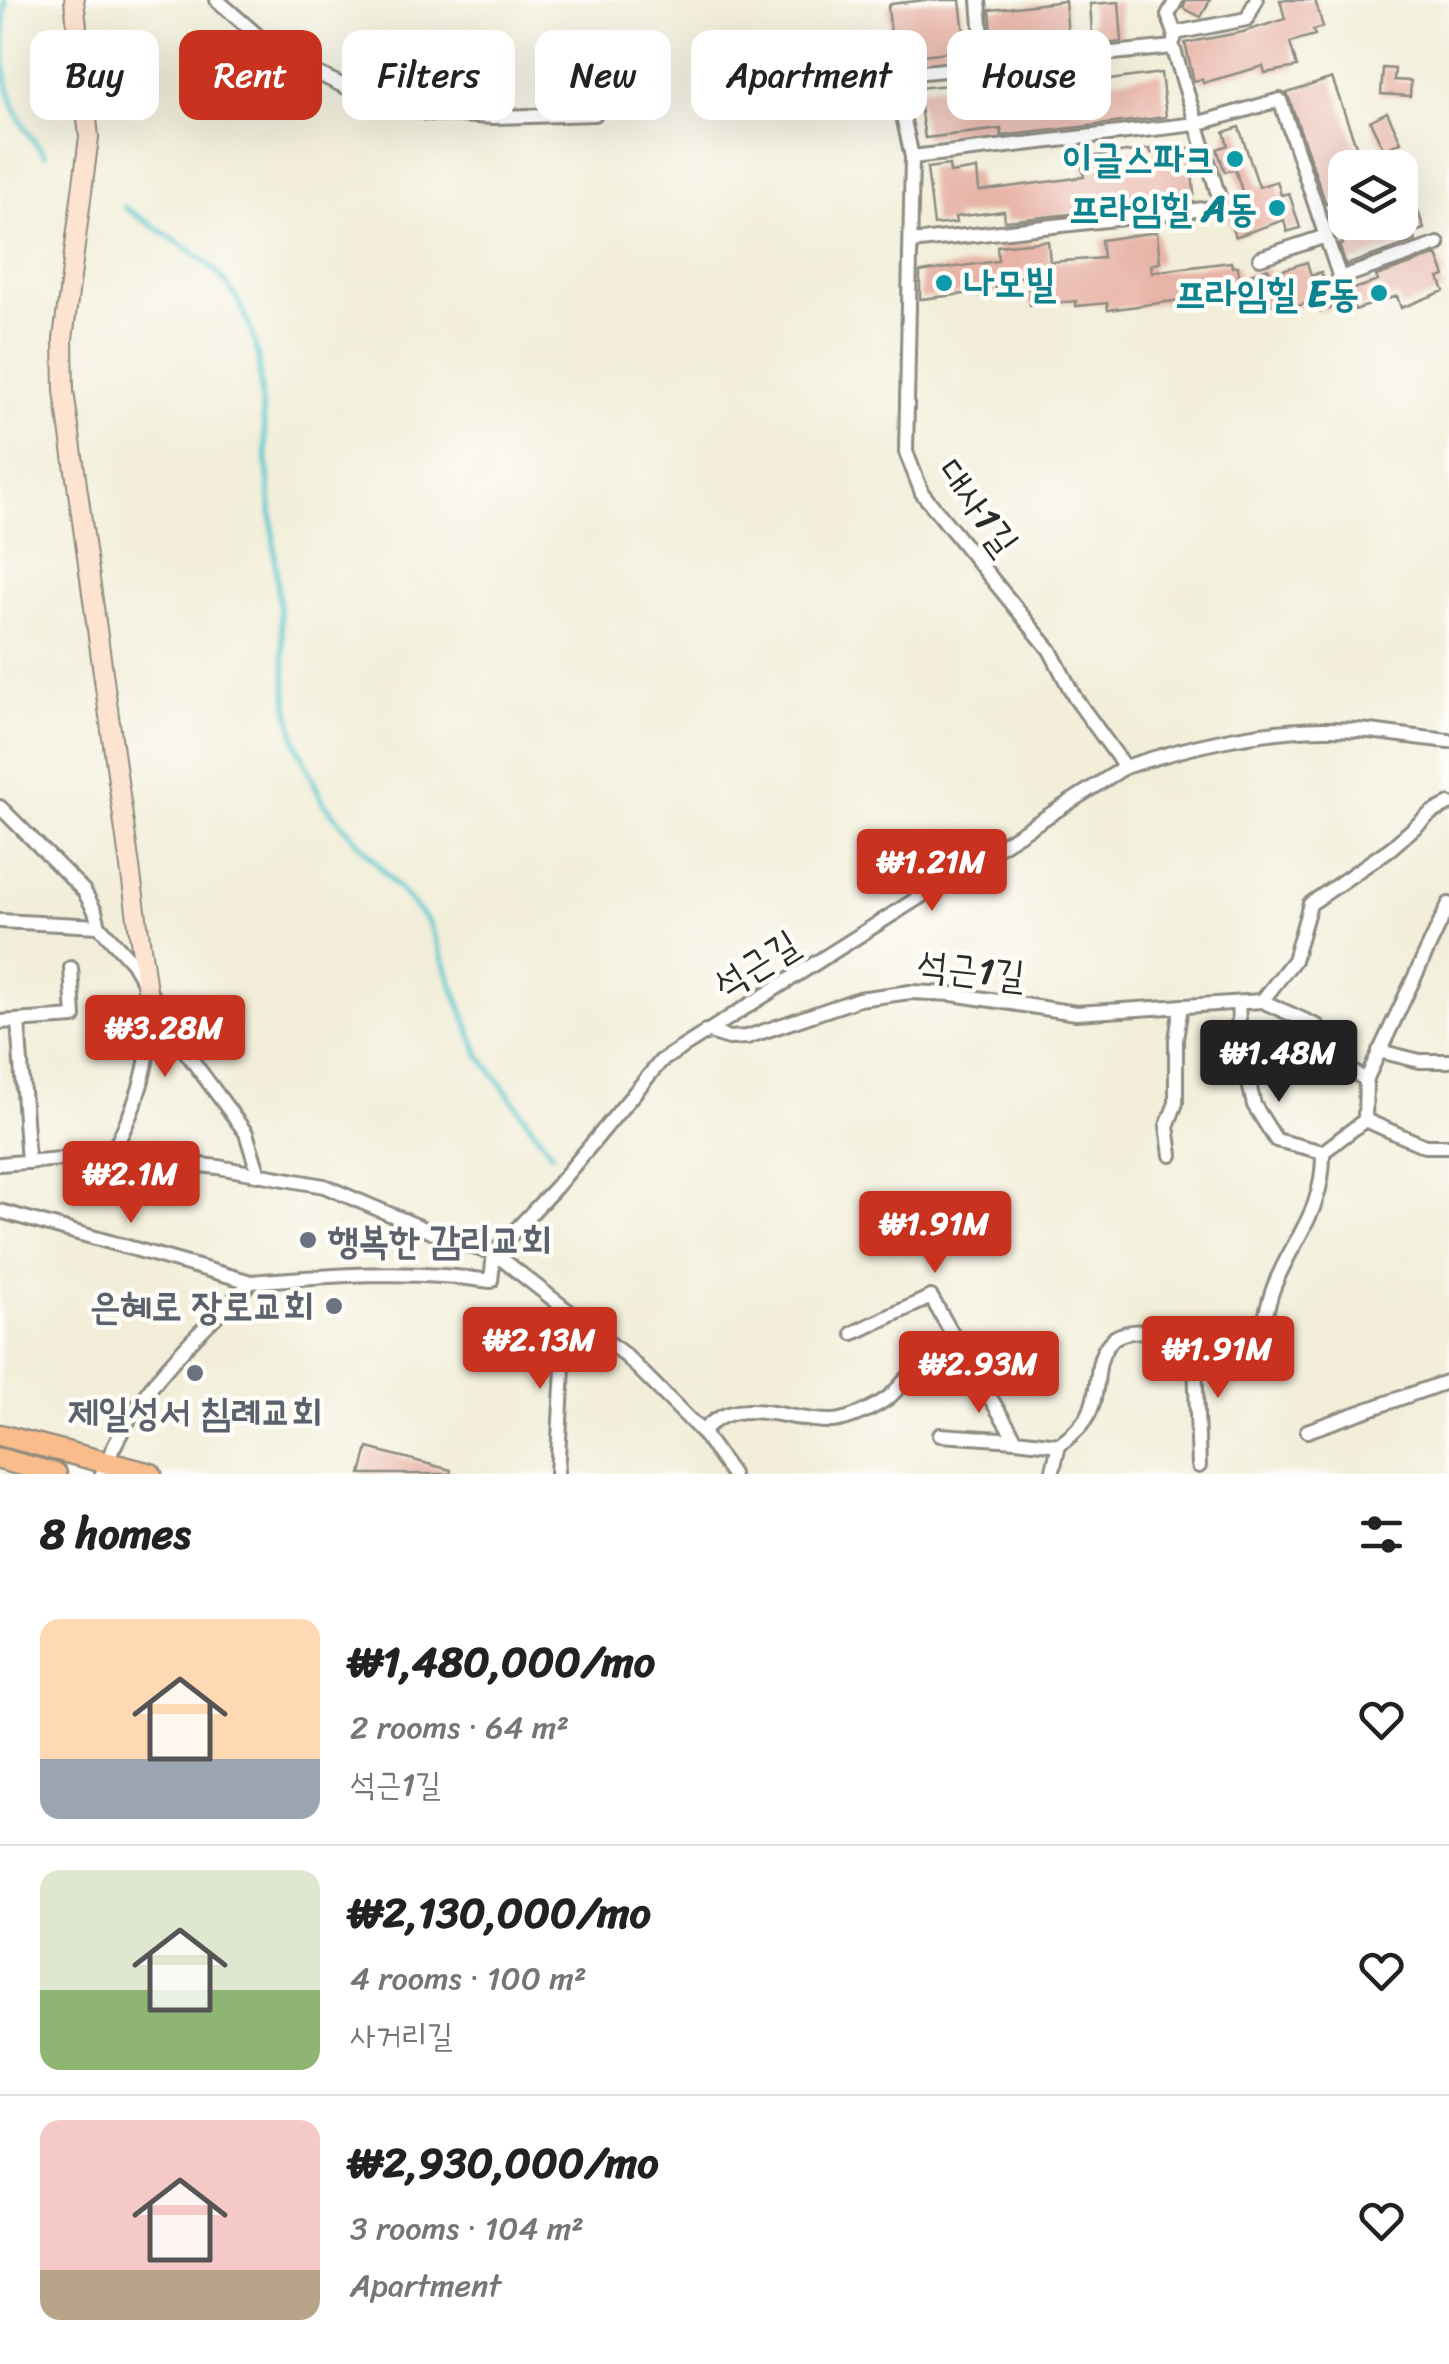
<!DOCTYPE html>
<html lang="en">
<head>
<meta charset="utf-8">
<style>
	body { margin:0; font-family:Sriracha,"Poor Story",sans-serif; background:#f2f2f2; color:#222; height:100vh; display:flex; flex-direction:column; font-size:38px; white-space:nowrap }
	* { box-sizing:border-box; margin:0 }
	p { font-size:32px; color:#767676 }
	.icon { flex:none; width:55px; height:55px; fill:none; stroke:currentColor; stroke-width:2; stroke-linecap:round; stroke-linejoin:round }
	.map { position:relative; height:1474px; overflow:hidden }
	.side { display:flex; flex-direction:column; background:#fff; flex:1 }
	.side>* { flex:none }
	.hud { position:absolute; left:30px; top:30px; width:1390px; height:90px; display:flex; gap:20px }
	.tools { position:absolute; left:1328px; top:150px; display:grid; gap:20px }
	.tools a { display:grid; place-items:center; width:90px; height:90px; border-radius:20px; background:#fff; box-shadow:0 10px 40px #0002; font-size:50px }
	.price { position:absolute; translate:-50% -85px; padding:0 22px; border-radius:10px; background:#c8321e; color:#fff; font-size:32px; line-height:65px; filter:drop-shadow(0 2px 5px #0008) }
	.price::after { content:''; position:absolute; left:50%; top:60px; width:30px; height:22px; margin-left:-15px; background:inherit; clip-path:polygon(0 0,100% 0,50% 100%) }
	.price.current { background:#222; color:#fff }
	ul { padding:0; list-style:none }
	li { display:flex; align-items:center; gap:30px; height:250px; padding:0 40px }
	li+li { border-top:2px solid #e0e0e0 }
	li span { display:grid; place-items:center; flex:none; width:280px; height:200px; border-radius:20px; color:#555 }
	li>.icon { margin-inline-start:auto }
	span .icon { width:120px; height:120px; fill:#fffc; stroke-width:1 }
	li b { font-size:42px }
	h2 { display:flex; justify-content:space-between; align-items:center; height:120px; padding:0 40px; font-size:42px }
	.chip { padding:0 35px; border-radius:20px; background:#fff; box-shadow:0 10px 40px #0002; font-size:35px; line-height:90px }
	.chip.current { background:#c8321e; color:#fff }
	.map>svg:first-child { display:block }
</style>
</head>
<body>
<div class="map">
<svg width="1449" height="1474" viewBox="0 0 1449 1474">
	<rect width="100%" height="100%" fill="#fdfcf7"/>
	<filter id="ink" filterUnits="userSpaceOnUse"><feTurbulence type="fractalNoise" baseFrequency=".01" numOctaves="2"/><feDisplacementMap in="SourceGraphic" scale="20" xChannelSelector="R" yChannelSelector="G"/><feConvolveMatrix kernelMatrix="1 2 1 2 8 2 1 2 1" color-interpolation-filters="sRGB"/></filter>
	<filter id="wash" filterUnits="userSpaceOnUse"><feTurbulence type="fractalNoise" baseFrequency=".0048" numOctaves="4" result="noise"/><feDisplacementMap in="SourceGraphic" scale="40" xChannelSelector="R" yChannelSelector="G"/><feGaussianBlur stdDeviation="2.25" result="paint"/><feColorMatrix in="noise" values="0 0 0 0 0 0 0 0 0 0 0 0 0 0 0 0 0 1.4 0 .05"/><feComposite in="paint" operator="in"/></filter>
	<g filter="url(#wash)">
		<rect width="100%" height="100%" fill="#f2eed9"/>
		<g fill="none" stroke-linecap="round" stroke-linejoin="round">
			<!-- stream -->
			<g stroke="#59c7cd" stroke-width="5">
				<path d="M5,0C3,68 0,102 45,155"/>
				<path d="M124,207C194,255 240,268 258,358L288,706L297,745L323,802L429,923L479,1054L552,1154"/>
			</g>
		</g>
		<g id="blocks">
			<!-- building -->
			<g fill="#e8b4a7">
				<polygon points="925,0 960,0 966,50 886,59 883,37 891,36 888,7 891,4"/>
				<polygon points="1186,0 1210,0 1201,17 1183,8"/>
				<polygon points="1280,0 1315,0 1323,27 1313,30 1315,35 1290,42 1297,67 1265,73 1263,66 1203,83 1202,79 1194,81 1185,43 1243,32 1285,19"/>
				<polygon points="1065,1 1069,46 994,53 990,10"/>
				<polygon points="1119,2 1122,42 1093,45 1090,4"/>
				<polygon points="1383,68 1395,69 1394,80 1411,81 1410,96 1381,94"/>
				<polygon points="1161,73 1166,117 1002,136 1001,129 925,138 917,88 990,81 991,95 1028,91 1028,95 1088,88 1087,83"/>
				<polygon points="1332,78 1364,168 1345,168 1345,196 1326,204 1287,93"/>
				<polygon points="1387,112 1401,142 1384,150 1370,121"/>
				<polygon points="1239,127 1259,187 1277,181 1281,195 1289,193 1300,228 1287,232 1284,220 1235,237 1227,215 1232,209 1230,198 1243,194 1235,169 1225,172 1217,149 1228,145 1224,132"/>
				<polygon points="1190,148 1194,194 1079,203 1081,213 1005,221 1004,211 955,217 956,223 934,225 927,168 949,165 950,173 977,169 979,191 1084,177 1081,158 1150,149 1151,153"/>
				<polygon points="1400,181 1412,210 1417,208 1424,229 1412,233 1415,241 1346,265 1339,245 1343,244 1339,231 1363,222 1400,222"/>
				<polygon points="1157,232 1160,262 1151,265 1152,272 1231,262 1232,267 1238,266 1239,278 1268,268 1270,274 1307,262 1311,276 1321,272 1330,297 1378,281 1376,276 1437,255 1445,276 1439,278 1444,291 1401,308 1397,296 1355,310 1352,301 1320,312 1316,300 1280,312 1277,303 1256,310 1253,302 1223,306 1214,302 1190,305 1181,304 1181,300 1108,310 1107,303 1076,306 1076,301 1030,305 1028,276 995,280 996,294 974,296 974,293 920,299 920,272 998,261 997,246 1048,241 1050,262 1103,258 1101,240"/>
				<polygon points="368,1448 451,1470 450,1474 361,1474"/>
			</g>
		</g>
	</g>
	<g filter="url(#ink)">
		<use href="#blocks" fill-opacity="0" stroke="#8e8c82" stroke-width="2.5"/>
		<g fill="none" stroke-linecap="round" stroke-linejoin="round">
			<defs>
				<g id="street">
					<polyline points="217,0 281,56 354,91 426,113 493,117 595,114"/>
					<polyline points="979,0 984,66"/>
					<polyline points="1175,33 1247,19 1256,0"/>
					<polyline points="1174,40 1175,33 1168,15 1176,0"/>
					<polyline points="912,157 1196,124 1280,100 1340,278 1438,244"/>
					<polyline points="911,242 1222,207 1173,47 894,75 912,157 906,452 922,493 1050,650 1075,698 1125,767"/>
					<polyline points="1260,258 1326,236"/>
					<polyline points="0,807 84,891 95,911 99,926 132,962 183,1048 246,1133 259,1175"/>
					<polyline points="0,921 99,926"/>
					<polyline points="1262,1001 1294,960 1310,904 1391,848 1431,813 1449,804"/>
					<polyline points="1238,1003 1239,1020 1230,1047 1248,1079 1254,1105 1276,1140 1323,1152 1365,1120 1366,1080 1449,904"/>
					<polyline points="18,1021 28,1162"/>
					<polyline points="0,1022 74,1017 71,968"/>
					<polyline points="706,1031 729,1038 747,1037 859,999 910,992 952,994 1076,1013 1262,1001 1317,1026 1337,1062 1366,1080"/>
					<polyline points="1379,1051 1420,1061 1449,1061"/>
					<polyline points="1365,1120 1425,1146 1449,1146"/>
					<path d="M111,1155C138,1103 155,1057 148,998"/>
					<polyline points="1171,1155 1167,1126 1176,1103 1176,1040 1181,1006"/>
					<polyline points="0,1164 111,1155 218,1167 324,1186 455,1242 494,1253 626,1356 702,1432 732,1474"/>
					<polyline points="0,1211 251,1282"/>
					<polyline points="853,1333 931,1297 972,1368"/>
					<polyline points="1194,1337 1199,1466"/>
					<polyline points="1307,1431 1449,1381"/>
					<path d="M702,1432C738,1391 787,1423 833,1421C849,1420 876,1407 889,1397C897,1391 903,1381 911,1375C927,1365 954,1369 972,1368L1016,1440L1059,1445C1089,1423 1094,1411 1098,1374C1099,1362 1103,1348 1113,1339C1137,1319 1228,1342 1259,1347C1263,1329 1266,1310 1272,1292C1290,1240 1324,1215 1323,1152"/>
					<polyline points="940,1435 1016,1440"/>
					<path d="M102,1474C133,1392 190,1342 251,1282C332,1275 410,1269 491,1281L494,1253L556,1187L661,1061L1125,767C1190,746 1256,730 1324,729C1365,728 1408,737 1449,741"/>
					<polyline points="557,1474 563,1368 578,1319"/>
					<polyline points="1052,1474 1059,1445"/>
				</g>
				<polyline id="secondary" points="74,0 89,137 63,339 64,391 147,990"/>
				<g id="primary">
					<polyline points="0,1435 151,1474"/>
					<polyline points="0,1459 56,1474"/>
				</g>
			</defs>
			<!-- street casing -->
			<use href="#street" stroke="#8e8c82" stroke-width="18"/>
			<!-- secondary casing -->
			<use href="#secondary" stroke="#8e8c82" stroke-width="22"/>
			<!-- primary casing -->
			<use href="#primary" stroke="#8e8c82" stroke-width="25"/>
			<!-- street -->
			<use href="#street" stroke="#fff" stroke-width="12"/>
			<!-- secondary -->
			<use href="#secondary" stroke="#fde4d0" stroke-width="18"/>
			<!-- primary -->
			<use href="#primary" stroke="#f9bc8a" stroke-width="20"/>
		</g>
	</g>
	<!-- markers -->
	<g fill="#0f9aa8" stroke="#fdfcf7" stroke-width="4">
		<circle cx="1235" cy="159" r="10"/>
		<circle cx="1277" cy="208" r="10"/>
		<circle cx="944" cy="283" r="10"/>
		<circle cx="1379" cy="293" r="10"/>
	</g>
	<g fill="#6b7280" stroke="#fdfcf7" stroke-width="4">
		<circle cx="308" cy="1240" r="10"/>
		<circle cx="334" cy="1306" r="10"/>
		<circle cx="195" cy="1373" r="10"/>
	</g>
	<g text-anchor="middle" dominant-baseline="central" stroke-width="9" stroke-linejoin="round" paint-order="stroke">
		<!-- culture labels -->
		<g font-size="38" font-weight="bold" fill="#0d838f" stroke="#fdfcf7" text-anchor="end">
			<text x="1215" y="159">이글스파크</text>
			<text x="1257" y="208">프라임힐 A동</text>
			<text x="964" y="283" text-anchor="start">나모빌</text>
			<text x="1359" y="293">프라임힐 E동</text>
		</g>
		<!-- street labels -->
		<g font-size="38" fill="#2b2b2b" stroke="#fdfcf7">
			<text transform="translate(978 507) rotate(54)">대사1길</text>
			<text transform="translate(756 964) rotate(-32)">석근길</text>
			<text transform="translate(971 970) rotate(6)">석근1길</text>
		</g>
		<!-- worship labels -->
		<g font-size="38" font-weight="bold" fill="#5b616d" stroke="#fdfcf7" text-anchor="start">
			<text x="328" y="1240">행복한 감리교회</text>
			<text x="314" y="1306" text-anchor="end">은혜로 장로교회</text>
			<text x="195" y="1412" text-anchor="middle">제일성서 침례교회</text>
		</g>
	</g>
</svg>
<div class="tools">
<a><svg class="icon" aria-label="layers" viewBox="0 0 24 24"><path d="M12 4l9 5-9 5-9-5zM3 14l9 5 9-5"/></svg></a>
</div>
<b class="price" style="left:932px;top:914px">₩1.21M</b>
<b class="price" style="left:165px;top:1080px">₩3.28M</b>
<b class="price current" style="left:1279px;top:1105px">₩1.48M</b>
<b class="price" style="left:131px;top:1226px">₩2.1M</b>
<b class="price" style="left:935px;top:1276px">₩1.91M</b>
<b class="price" style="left:540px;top:1392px">₩2.13M</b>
<b class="price" style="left:1218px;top:1401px">₩1.91M</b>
<b class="price" style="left:979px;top:1416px">₩2.93M</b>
<div class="hud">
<a class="chip">Buy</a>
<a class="chip current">Rent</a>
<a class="chip">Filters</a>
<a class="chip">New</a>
<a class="chip">Apartment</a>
<a class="chip">House</a>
</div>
</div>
<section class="side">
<h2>8 homes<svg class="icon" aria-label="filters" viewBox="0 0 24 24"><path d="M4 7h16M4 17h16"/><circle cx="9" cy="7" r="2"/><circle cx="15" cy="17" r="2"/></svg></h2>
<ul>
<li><span style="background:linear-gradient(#ffd9b3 70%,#9aa5b1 0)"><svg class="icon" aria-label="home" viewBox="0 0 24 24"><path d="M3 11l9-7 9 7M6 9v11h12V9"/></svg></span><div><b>₩1,480,000/mo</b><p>2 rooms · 64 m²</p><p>석근1길</p></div><svg class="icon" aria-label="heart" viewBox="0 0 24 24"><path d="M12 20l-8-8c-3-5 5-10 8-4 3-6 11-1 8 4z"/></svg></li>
<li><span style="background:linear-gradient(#dfe7d0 60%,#8fb573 0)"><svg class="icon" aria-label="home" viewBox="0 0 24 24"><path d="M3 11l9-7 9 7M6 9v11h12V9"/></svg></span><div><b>₩2,130,000/mo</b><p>4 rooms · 100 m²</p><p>사거리길</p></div><svg class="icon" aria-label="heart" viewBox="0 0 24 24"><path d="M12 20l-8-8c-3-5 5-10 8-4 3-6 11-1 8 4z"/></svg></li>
<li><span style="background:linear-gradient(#f6c9c9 75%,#b9a48a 0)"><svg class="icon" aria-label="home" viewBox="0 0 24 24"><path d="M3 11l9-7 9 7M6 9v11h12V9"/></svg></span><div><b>₩2,930,000/mo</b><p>3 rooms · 104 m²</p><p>Apartment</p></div><svg class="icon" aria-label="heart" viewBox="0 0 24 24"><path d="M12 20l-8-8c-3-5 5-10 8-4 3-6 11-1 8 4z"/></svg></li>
</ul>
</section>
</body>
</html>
